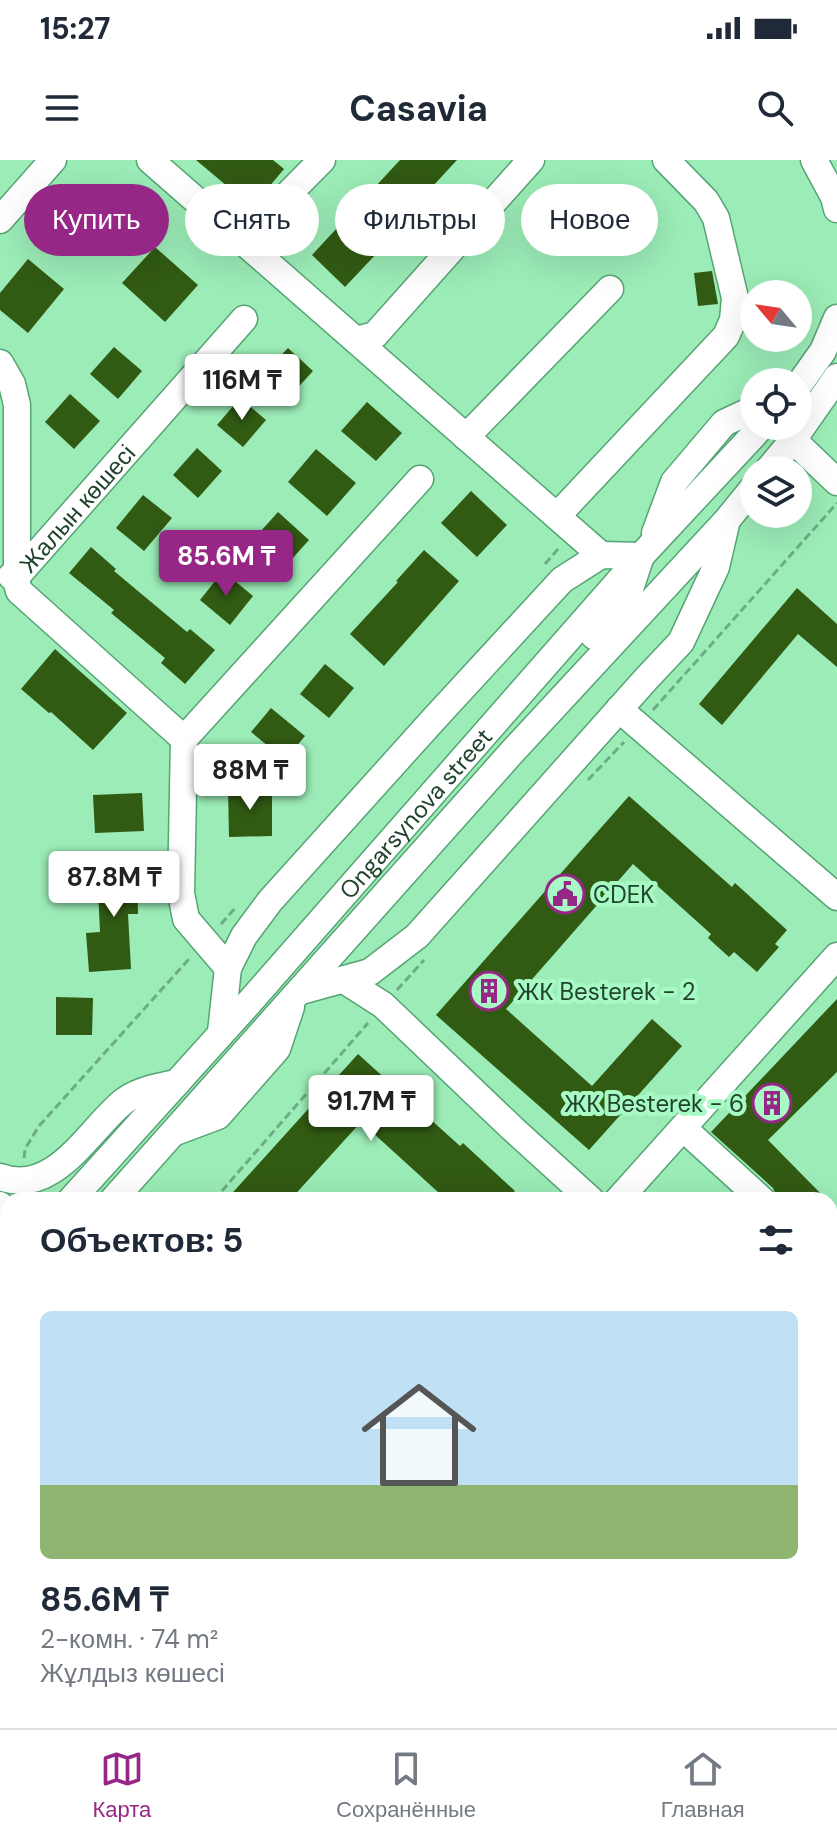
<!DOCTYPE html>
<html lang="ru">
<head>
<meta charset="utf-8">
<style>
	body { margin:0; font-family:"DM Sans",sans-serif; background:#f2f2f3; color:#1f2937; height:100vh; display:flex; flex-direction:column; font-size:30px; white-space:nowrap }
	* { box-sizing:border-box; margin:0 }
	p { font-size:26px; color:#747a83 }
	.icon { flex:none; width:44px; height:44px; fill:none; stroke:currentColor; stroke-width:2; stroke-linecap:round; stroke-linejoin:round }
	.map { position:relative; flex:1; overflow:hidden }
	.drawer { position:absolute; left:0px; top:1032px; width:838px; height:536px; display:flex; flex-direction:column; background:#fff; border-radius:24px 24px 0 0; box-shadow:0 8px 32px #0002 }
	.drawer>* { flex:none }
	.guide { position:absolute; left:24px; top:24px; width:790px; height:72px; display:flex; gap:16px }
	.needle { width:52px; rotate:299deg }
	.buttons { position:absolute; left:740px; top:120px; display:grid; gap:16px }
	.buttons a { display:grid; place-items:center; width:72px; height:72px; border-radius:50%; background:#fff; box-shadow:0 8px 32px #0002; font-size:40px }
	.price { position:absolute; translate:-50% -68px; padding:0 18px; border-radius:8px; background:#fff; color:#222; font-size:26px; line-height:52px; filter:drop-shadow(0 2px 4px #0008) }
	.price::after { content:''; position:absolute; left:50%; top:48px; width:24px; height:18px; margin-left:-12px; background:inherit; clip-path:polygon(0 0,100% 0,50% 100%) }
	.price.on { background:#972786; color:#fff }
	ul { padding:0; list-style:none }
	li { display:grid; align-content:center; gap:16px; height:424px; padding:0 40px }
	li span { display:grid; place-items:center; height:248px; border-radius:12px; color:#555 }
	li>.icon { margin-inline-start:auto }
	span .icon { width:144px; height:144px; fill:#fffc; stroke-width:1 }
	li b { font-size:34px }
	h2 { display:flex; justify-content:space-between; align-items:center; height:96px; padding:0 40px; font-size:34px }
	.tag { padding:0 28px; border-radius:36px; background:#fff; box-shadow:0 8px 32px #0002; font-size:28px; line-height:72px }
	.tag.on { background:#972786; color:#fff }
	.status { display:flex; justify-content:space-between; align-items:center; height:56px; padding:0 40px; background:#fff; direction:ltr }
	.status svg { height:22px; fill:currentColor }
	header { display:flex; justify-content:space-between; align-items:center; height:104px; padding:0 40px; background:#fff; font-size:36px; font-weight:700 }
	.tab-bar { display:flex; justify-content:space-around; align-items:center; height:112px; border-top:2px solid #e0e1e3; background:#fff; font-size:22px; color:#747a83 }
	.tab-bar a { display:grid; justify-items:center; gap:4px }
	.tab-bar .on { color:#972786 }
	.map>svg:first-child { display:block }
</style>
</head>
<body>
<div class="status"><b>15:27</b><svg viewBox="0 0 49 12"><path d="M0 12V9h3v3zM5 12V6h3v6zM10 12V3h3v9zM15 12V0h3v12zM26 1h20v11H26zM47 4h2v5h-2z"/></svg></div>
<header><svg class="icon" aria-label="menu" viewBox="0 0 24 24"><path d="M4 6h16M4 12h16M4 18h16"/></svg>Casavia<svg class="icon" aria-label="search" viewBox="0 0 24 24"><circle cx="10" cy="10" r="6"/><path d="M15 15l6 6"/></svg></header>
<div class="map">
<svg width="837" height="1568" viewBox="0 0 837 1568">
	<rect width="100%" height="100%" fill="#9becb7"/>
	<!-- building -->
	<g fill="#315a13">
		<polygon points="196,0 273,0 284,9 252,47"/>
		<polygon points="400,0 457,0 408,53 412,56 345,127 312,95"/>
		<polygon points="94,26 129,55 96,95 61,66"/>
		<polygon points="155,87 198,125 165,162 122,123"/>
		<polygon points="28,99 64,129 28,173 0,150 0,133"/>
		<polygon points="712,111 718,144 698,146 694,113"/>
		<polygon points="114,187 142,211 118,239 90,214"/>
		<polygon points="288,188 313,211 291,235 266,211"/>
		<polygon points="70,234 100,261 74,289 45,262"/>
		<polygon points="240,238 266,260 243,287 217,265"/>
		<polygon points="367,242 402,273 376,301 341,271"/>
		<polygon points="197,288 222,311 198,338 173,315"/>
		<polygon points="316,289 356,323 327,356 288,322"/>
		<polygon points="471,331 507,365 477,397 441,363"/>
		<polygon points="143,335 172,358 144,391 116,368"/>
		<polygon points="278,352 309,380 282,410 251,382"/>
		<polygon points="91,387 116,409 114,411 187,472 190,469 215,490 185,524 161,503 165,498 111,453 114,450 69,413"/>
		<polygon points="424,390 459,421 384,506 350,474 398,422 396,421"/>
		<polygon points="223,411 253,436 230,465 200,440"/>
		<polygon points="797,428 837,464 837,507 798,474 722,565 699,544"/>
		<polygon points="55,489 127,553 93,590 51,552 49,553 21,529"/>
		<polygon points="325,504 354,528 329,558 300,534"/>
		<polygon points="271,548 305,576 285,600 251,572"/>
		<polygon points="272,627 272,676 229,677 228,628"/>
		<polygon points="142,633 144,671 95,673 93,635"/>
		<polygon points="629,636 732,727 735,723 787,770 775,784 779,787 757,812 734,792 729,797 708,778 711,774 633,704 506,849 592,926 652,859 682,886 589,990 436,855"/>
		<polygon points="137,705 138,754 128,754 131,809 89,812 86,773 100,772 97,707"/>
		<polygon points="56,837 93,838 92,875 56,875"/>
		<polygon points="837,839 837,912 768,980 827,1040 778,1040 773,1028 711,972"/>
		<polygon points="358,894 460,986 463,983 515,1031 506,1040 432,1040 439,1033 361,962 290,1040 226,1040"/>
	</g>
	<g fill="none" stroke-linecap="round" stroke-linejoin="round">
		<defs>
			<g id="minor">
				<polyline points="150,0 601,395"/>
				<polyline points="814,0 834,37 837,49"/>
				<polyline points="0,60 53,0"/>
				<polyline points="242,81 322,0"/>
				<polyline points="356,180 375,175 531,0"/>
				<polyline points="0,203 12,224 17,245 17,424 19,431 184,579 181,733 186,759 228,808"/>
				<polyline points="798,226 823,191 837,158"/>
				<polyline points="466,277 610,129"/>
				<polyline points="793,280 837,322"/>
				<polyline points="768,310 793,280 837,217"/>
				<polyline points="557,356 726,176 733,160 735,138 716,58 706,41 666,0"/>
				<polyline points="655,373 674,322 724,263 754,249"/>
				<path id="s1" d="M11,416L18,415L244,159"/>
				<polyline points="619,549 837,737"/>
				<polyline points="184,579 420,319"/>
				<polyline points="344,820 383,845 513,969 591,1040"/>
				<polyline points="301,831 370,812 417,776 647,518 681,482 716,407 726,364"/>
				<polyline points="221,872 228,808 244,776 270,741 434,559 562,420 601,395 641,396 628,435 622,446 594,476"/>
				<polyline points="683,968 762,1040"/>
				<polyline points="178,971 218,956 277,889 291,847"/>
				<path d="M0,1017C55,1037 89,969 124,941C139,930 160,926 177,923"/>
				<path id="s2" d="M71,1040L247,845L641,396L762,266"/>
				<polyline points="113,1040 513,591 727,360 754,327"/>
				<polyline points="618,1040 837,796"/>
				<polyline points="0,1045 8,1053"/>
				<polyline points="0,1069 8,1076"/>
				<polyline points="830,1102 837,1109"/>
				<polyline points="0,1117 8,1108"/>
				<polyline points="0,1166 8,1157"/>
				<polyline points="0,1205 8,1198"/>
				<polyline points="830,1239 837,1231"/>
				<polyline points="281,1560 290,1568"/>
				<polyline points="567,1560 576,1568"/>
			</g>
		</defs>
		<!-- minor casing -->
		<use href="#minor" stroke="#55a574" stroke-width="29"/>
		<!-- path -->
		<g stroke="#6dad84" stroke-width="3" stroke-dasharray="8 4" stroke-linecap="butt">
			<polyline points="545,404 558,389"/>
			<polyline points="653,550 837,343"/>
			<polyline points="588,620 624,582"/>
			<polyline points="221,764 237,746"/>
			<polyline points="397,830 424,800"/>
			<polyline points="24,998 25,989 39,966 189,799"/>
			<polyline points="214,1040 368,863"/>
			<polyline points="0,1273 8,1264"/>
			<polyline points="80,1560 81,1568"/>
		</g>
		<!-- minor -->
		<use href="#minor" stroke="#fff" stroke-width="26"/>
	</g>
	<!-- icons -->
	<defs>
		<symbol id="civic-ring" viewBox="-11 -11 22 22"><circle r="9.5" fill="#a8fac4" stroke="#972786" stroke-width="1.5"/><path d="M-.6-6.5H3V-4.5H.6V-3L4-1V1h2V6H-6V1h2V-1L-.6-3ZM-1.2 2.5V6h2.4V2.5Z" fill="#972786"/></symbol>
		<symbol id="building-ring" viewBox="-11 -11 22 22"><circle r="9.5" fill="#a8fac4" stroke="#972786" stroke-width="1.5"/><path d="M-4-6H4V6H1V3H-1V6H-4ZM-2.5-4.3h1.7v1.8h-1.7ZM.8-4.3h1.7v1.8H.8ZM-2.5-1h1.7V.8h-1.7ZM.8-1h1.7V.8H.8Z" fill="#972786"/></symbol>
	</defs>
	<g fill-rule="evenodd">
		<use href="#civic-ring" x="543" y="712" width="44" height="44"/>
		<use href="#building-ring" x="467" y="809" width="44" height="44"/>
		<use href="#building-ring" x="750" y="921" width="44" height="44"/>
	</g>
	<g text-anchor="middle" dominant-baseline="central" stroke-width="8" stroke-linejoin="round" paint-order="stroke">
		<!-- street labels -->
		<g font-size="24" fill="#21432e" stroke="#a8fac4">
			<text stroke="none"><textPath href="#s1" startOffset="96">Жалын көшесі</textPath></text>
			<text stroke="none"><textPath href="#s2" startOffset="518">Ongarsynova street</textPath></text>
		</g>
		<!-- poi labels -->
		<g font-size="24" fill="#21432e" stroke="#a8fac4" text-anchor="start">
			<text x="593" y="734">CDEK</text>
			<text x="517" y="831">ЖК Besterek - 2</text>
			<text x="744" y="943" text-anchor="end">ЖК Besterek - 6</text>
		</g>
	</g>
</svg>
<div class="buttons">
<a><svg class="needle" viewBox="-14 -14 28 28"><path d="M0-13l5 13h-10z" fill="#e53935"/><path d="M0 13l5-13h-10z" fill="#747a83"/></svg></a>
<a><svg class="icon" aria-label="locate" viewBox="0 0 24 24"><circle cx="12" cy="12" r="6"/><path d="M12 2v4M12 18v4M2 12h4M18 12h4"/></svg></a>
<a><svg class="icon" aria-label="layers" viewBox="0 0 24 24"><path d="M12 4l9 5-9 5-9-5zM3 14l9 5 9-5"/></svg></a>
</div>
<b class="price" style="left:242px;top:262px">116M ₸</b>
<b class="price on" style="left:226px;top:438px">85.6M ₸</b>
<b class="price" style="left:250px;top:652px">88M ₸</b>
<b class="price" style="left:114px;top:759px">87.8M ₸</b>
<b class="price" style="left:371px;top:983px">91.7M ₸</b>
<div class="guide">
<a class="tag on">Купить</a>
<a class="tag">Снять</a>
<a class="tag">Фильтры</a>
<a class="tag">Новое</a>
</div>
<section class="drawer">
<h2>Объектов: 5<svg class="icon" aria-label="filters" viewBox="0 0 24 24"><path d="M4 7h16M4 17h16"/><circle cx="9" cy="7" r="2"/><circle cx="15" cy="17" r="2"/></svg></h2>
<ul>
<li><span style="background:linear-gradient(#bfe0f5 70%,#8fb573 0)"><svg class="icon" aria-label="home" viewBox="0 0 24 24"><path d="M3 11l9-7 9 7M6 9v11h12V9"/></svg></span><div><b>85.6M ₸</b><p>2-комн. · 74 m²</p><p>Жұлдыз көшесі</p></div></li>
</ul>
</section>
</div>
<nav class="tab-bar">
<a class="on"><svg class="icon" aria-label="map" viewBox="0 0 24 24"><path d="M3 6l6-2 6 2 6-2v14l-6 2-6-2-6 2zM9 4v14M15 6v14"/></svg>Карта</a>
<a><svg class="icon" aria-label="saved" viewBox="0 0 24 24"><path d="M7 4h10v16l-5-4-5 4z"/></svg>Сохранённые</a>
<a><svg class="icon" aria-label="home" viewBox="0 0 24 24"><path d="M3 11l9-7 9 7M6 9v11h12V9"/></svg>Главная</a>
</nav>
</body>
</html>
